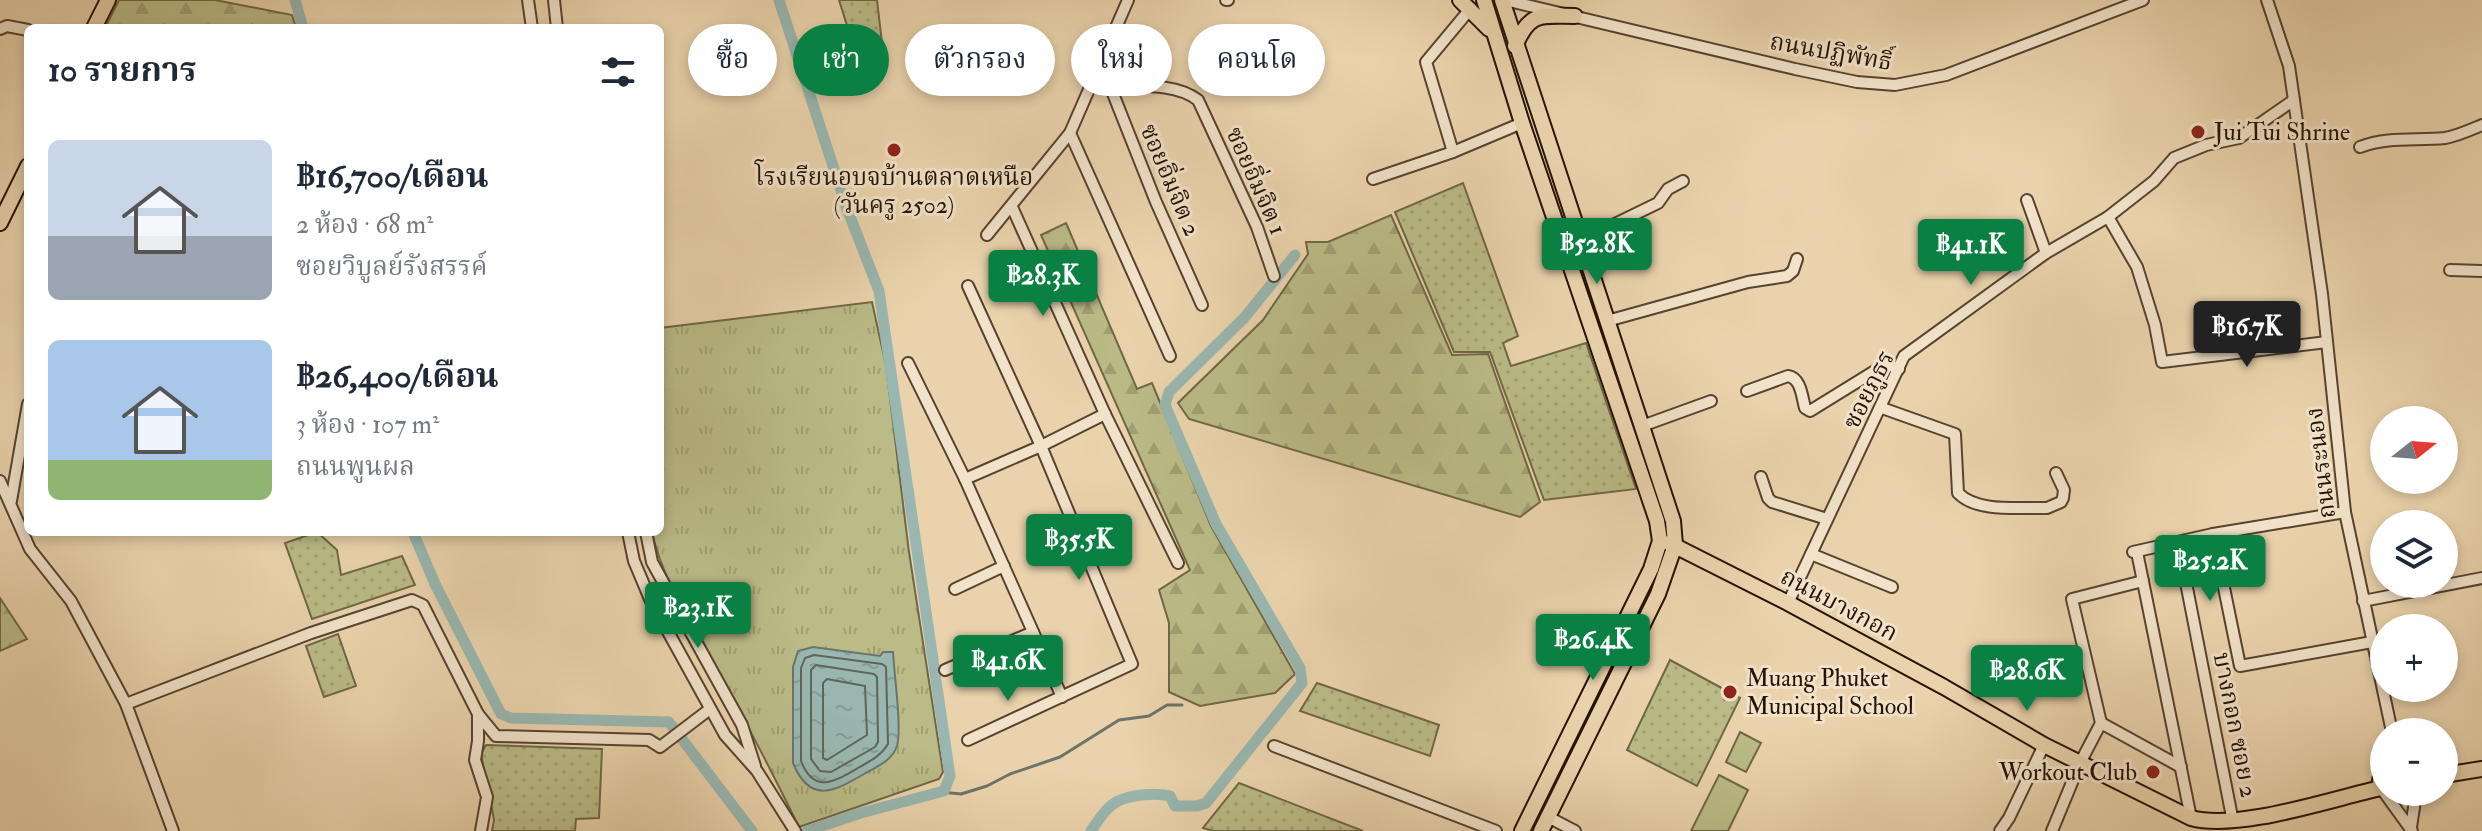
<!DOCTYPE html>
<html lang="th">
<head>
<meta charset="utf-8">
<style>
	body { margin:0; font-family:"IM FELL Double Pica","Noto Serif Thai",serif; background:#f2f2f3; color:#1f2937; height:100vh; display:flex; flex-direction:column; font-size:30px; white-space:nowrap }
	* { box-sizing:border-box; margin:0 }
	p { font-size:26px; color:#747a83 }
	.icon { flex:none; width:44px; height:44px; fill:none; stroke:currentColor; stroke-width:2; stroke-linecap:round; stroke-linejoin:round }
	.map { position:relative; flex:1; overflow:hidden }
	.side { position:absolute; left:24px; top:24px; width:640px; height:512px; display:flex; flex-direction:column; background:#fff; border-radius:12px; box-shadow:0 4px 12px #0003 }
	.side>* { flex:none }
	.top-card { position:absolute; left:688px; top:24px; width:760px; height:72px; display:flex; gap:16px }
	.needle { width:52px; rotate:73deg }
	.tools { position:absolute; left:2370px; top:406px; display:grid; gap:16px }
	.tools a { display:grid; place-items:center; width:88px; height:88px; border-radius:50%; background:#fff; box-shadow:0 4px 12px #0003; font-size:40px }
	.price { position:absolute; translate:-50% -68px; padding:0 18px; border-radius:8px; background:#0b8043; color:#fff; font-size:26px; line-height:52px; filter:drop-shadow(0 2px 4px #0008) }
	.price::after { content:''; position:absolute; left:50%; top:48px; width:24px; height:18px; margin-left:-12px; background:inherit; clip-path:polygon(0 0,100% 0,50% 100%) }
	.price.active { background:#222; color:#fff }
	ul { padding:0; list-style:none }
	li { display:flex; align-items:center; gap:24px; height:200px; padding:0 24px }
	li span { display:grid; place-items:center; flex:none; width:224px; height:160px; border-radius:12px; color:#555 }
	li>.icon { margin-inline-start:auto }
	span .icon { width:96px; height:96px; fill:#fffc; stroke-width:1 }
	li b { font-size:34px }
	h2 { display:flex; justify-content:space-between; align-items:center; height:96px; padding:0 24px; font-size:34px }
	.tag { padding:0 28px; border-radius:36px; background:#fff; box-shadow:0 4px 12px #0003; font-size:28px; line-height:72px }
	.tag.active { background:#0b8043; color:#fff }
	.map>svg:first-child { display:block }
</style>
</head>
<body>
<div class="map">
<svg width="2482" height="831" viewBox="0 0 2482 831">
	<defs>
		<pattern id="grass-dots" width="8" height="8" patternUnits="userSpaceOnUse" patternTransform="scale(2)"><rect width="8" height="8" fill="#babb87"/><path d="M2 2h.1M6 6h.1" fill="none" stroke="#a0a073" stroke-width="1.8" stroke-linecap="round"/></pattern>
		<pattern id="forest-firs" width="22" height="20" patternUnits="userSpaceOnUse" patternTransform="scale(2)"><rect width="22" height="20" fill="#babb87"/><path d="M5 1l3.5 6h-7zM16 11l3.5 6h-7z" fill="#a0a073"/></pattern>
		<pattern id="park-tufts" width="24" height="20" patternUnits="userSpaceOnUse" patternTransform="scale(2)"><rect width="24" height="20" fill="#babb87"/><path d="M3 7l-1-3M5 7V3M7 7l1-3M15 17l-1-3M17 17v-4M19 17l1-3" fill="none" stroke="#a0a073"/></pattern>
		<pattern id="water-ripples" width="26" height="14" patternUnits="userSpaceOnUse" patternTransform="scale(2)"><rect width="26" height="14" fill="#99b7b0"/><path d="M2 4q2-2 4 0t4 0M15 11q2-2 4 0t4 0" fill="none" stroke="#849c96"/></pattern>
	</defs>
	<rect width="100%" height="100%" fill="#ead3ac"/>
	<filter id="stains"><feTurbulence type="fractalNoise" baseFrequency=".0025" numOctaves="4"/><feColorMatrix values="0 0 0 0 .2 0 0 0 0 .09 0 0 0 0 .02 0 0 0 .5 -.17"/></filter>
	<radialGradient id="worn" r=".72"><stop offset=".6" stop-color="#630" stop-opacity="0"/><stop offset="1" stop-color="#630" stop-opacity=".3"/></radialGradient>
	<!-- grass -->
	<g fill="url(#grass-dots)" stroke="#706746" stroke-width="2">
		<polygon points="839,0 877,0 882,43 855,51"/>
		<polygon points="1463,183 1518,336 1503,343 1511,366 1586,343 1636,489 1544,500 1490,352 1454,352 1395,212"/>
		<polygon points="317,532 337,550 341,575 402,556 415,585 312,619 285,543"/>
		<polygon points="338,634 356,686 324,697 306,646"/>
		<polygon points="1670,660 1740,698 1697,786 1627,750"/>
		<polygon points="1317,683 1439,725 1430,756 1300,711"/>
		<polygon points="486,745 602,749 599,818 576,819 575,831 492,831 494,820 481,754"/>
		<polygon points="1239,783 1363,831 1213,831 1203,828"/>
	</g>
	<!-- forest -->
	<g fill="url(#forest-firs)" stroke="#706746" stroke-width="2">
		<polygon points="119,0 215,0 292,15 296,28 105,28"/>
		<polygon points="1391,215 1452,355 1488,354 1540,502 1520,517 1189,419 1178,403 1263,320 1308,254 1306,242 1328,242"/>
		<polygon points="1066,223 1137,389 1152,383 1211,526 1295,674 1275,693 1200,706 1169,692 1169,623 1159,590 1190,570 1041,235"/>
		<polygon points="0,598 27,639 0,651"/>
	</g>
	<!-- park -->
	<path fill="url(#park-tufts)" stroke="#706746" stroke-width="2" d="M872,302L886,366L909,552L943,772L939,779L799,827C772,772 744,718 714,664C691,622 662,579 652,532H660V328Z"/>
	<!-- garden -->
	<g fill="#babb87" stroke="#706746" stroke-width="2">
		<polygon points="1740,732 1761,743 1746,772 1726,762"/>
		<polygon points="1719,775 1748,790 1728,831 1691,831"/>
	</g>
	<!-- water -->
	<path fill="url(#water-ripples)" stroke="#6b756c" stroke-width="2" d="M813,647L880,656L883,652H893C894,673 902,728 897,746C892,761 876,767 864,774C835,791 810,805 793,763V667L798,651Z"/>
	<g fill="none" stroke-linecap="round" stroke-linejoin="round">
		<!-- shore -->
		<g stroke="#5f655a" stroke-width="2">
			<path d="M814,655L882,664L886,667L888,744C881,756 870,761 858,768C836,781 814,795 801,761V668L805,658Z"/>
			<polygon points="816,665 874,674 877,677 878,742 875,747 831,772 820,771 811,759 811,670"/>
			<polygon points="827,679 865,686 867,735 827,760 823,758 823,683"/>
		</g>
		<!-- stream -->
		<polyline stroke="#6b756c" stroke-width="3" points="941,792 961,794 987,786 1010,774 1060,757 1119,720 1149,716 1167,705 1182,705"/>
		<!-- canal -->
		<g stroke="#99b7b0" stroke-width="11">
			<polyline points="295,0 303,28"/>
			<polyline points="779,0 846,206 879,291 950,776 944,791 861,813 807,831"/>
			<polyline points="413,532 435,584 501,714 511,718 669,722 752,831"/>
			<path d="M1091,831C1098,821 1106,807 1118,801C1131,795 1156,792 1170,796L1175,806H1197L1206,803L1302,683L1300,668L1216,524L1165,405L1169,392L1245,317L1295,255"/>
		</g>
		<defs>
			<g id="minor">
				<polyline points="528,0 532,28"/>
				<polyline points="554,0 557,28"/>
				<polyline points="1226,0 1228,0"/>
				<polyline points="1505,0 1795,69 1857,82 1895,85 1946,75 2143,0"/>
				<polyline points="2267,0 2289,66 2322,294 2345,512 2392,732"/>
				<polyline points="0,29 7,26 28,30"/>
				<polyline points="1095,76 1110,86 1156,202 1202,305"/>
				<path d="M1110,86C1138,87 1174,82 1198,100L1257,227L1274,276"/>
				<polyline points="1070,133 1170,356"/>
				<path d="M2360,147C2389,136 2415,141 2445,138C2457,136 2470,130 2482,125"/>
				<polyline points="1453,152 1426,62 1471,8"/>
				<polyline points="1373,179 1453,152 1522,123"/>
				<polyline points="2027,200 2046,253"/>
				<polyline points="1012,207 1105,414 1178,563"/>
				<polyline points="2108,217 2137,267 2155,325 2162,362 2327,342"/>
				<polyline points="987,235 1070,133 1128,0"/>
				<polyline points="1580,241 1658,203 1668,189 1683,181"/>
				<polyline points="2450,270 2482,271"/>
				<polyline points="1607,321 1748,282 1787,276 1793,271 1797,259"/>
				<polyline points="908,363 965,479 1062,697"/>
				<path d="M1747,391L1788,376C1801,378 1802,397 1805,408L1810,411L1878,369L1891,366L1899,369"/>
				<path d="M1882,408L1955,434L1958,493C1977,513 2021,507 2047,508L2061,502L2063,498L2064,490L2056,473"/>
				<polyline points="1642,426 1711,401"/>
				<polyline points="1761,477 1768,498 1772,502 1827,519"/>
				<polyline points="965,479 1041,446 1105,414"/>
				<polyline points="0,481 30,549 71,601 126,704 173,831"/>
				<polyline points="11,501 28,404"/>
				<polyline points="2345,512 2213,534 2240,666 2372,642"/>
				<polyline points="628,532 634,561 650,599 725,735 757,771 795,831"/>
				<polyline points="646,532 652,562 742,725 755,766"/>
				<polyline points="2178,542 2233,822"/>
				<polyline points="2133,552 2213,534"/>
				<polyline points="2137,552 2191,818"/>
				<polyline points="1811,554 1892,587"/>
				<polyline points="955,589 1004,566"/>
				<polyline points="2363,601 2482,578"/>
				<polyline points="1788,603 1904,356 2046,253 2108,217 2154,181 2174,158 2206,145 2239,138 2294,100"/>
				<polyline points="945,670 1033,632"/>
				<polyline points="126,704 311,633 412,600 423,605 478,714 496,736 649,740 660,747 710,709"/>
				<polyline points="478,714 478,741 475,760 487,797 481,831"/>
				<polyline points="2101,723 2181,767"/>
				<polyline points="968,740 1132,664 1041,446 968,286"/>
				<polyline points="1274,746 1496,831"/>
				<polyline points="2381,788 2412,831"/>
				<polyline points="1548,817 1575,831"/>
				<polyline points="2411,827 2415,801 2422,792"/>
				<polyline points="2000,831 2009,818 2044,745"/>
				<polyline points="2052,831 2080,763 2101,723 2072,599 2143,581"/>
			</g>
			<g id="major">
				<polyline points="1460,0 1489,29"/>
				<polyline points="1484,0 1522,123 1657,521 1660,541 1651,569 1522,831"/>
				<polyline points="1502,0 1673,521 1675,545 1658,594 1541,831"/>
				<polyline points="94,28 108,0"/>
				<path d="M1515,46C1530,11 1540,16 1575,16"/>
				<polyline points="0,223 28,166"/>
				<path d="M1669,543L1788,603L1944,687L2044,745L2191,818C2238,831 2331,799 2381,788L2380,780L2384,768"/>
				<polyline points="2444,775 2482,769"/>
			</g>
		</defs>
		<!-- minor casing -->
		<use href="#minor" stroke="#56432f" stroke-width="14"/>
		<!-- major casing -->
		<use href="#major" stroke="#251305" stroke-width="18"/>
		<!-- minor -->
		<use href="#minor" stroke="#f1e2c9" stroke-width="10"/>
		<!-- major -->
		<use href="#major" stroke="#ead3ac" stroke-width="14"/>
	</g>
	<!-- markers -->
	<g fill="#8f2418" stroke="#f1e2c9" stroke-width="3">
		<circle cx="2198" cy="132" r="8"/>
		<circle cx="894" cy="150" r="8"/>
		<circle cx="1730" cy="692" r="8"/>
		<circle cx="2153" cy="772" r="8"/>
	</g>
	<g text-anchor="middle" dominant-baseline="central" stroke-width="6" stroke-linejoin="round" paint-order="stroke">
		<!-- street labels -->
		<g font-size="24" fill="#251305" stroke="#f1e2c9">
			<text transform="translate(1831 52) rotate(10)">ถนนปฏิพัทธิ์</text>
			<text transform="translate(1170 180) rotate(67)">ซอยอิ่มจิต 2</text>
			<text transform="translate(1256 181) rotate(66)">ซอยอิ่มจิต 1</text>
			<text transform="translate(1869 390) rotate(-63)">ซอยภูธร</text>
			<text transform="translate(2321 463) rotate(-97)">ถนนระนอง</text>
			<text transform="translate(1839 605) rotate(28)">ถนนบางกอก</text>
			<text transform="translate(2235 725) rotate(79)">บางกอก ซอย 2</text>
		</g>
		<!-- poi labels -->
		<g font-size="24" fill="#251305" stroke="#f1e2c9" text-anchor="start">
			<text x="2214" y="132">Jui Tui Shrine</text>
			<text x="894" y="177" text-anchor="middle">โรงเรียนอบจบ้านตลาดเหนือ<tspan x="894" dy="28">(วันครู 2502)</tspan></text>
			<text x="1746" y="678">Muang Phuket<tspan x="1746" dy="28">Municipal School</tspan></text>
			<text x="2137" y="772" text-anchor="end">Workout Club</text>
		</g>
	</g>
	<rect width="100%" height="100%" filter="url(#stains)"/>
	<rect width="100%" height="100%" fill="url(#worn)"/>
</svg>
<div class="tools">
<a><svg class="needle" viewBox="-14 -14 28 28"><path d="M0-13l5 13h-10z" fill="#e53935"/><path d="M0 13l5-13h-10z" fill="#747a83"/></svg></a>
<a><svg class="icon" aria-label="layers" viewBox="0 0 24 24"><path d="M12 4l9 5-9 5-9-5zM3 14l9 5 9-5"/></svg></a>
<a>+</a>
<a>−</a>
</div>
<b class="price" style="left:1597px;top:286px">฿52.8K</b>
<b class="price" style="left:1971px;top:287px">฿41.1K</b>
<b class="price" style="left:1043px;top:318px">฿28.3K</b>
<b class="price active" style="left:2247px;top:369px">฿16.7K</b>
<b class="price" style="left:1079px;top:582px">฿35.5K</b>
<b class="price" style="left:2210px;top:603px">฿25.2K</b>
<b class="price" style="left:698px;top:650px">฿23.1K</b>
<b class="price" style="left:1593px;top:682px">฿26.4K</b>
<b class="price" style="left:1008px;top:703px">฿41.6K</b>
<b class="price" style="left:2027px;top:713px">฿28.6K</b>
<div class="top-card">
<a class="tag">ซื้อ</a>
<a class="tag active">เช่า</a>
<a class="tag">ตัวกรอง</a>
<a class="tag">ใหม่</a>
<a class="tag">คอนโด</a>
</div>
<section class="side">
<h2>10 รายการ<svg class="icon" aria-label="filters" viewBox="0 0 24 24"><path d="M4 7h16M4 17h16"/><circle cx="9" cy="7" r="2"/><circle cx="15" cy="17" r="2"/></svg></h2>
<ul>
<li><span style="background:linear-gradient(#c9d6e8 60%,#9aa5b1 0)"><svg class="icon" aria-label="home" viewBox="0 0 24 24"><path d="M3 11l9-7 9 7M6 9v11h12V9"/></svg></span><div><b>฿16,700/เดือน</b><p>2 ห้อง · 68 m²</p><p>ซอยวิบูลย์รังสรรค์</p></div></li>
<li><span style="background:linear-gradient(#a9c7e8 75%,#8fb573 0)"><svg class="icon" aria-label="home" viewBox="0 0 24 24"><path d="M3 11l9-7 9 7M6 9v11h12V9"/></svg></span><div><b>฿26,400/เดือน</b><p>3 ห้อง · 107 m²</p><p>ถนนพูนผล</p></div></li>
</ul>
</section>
</div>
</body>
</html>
